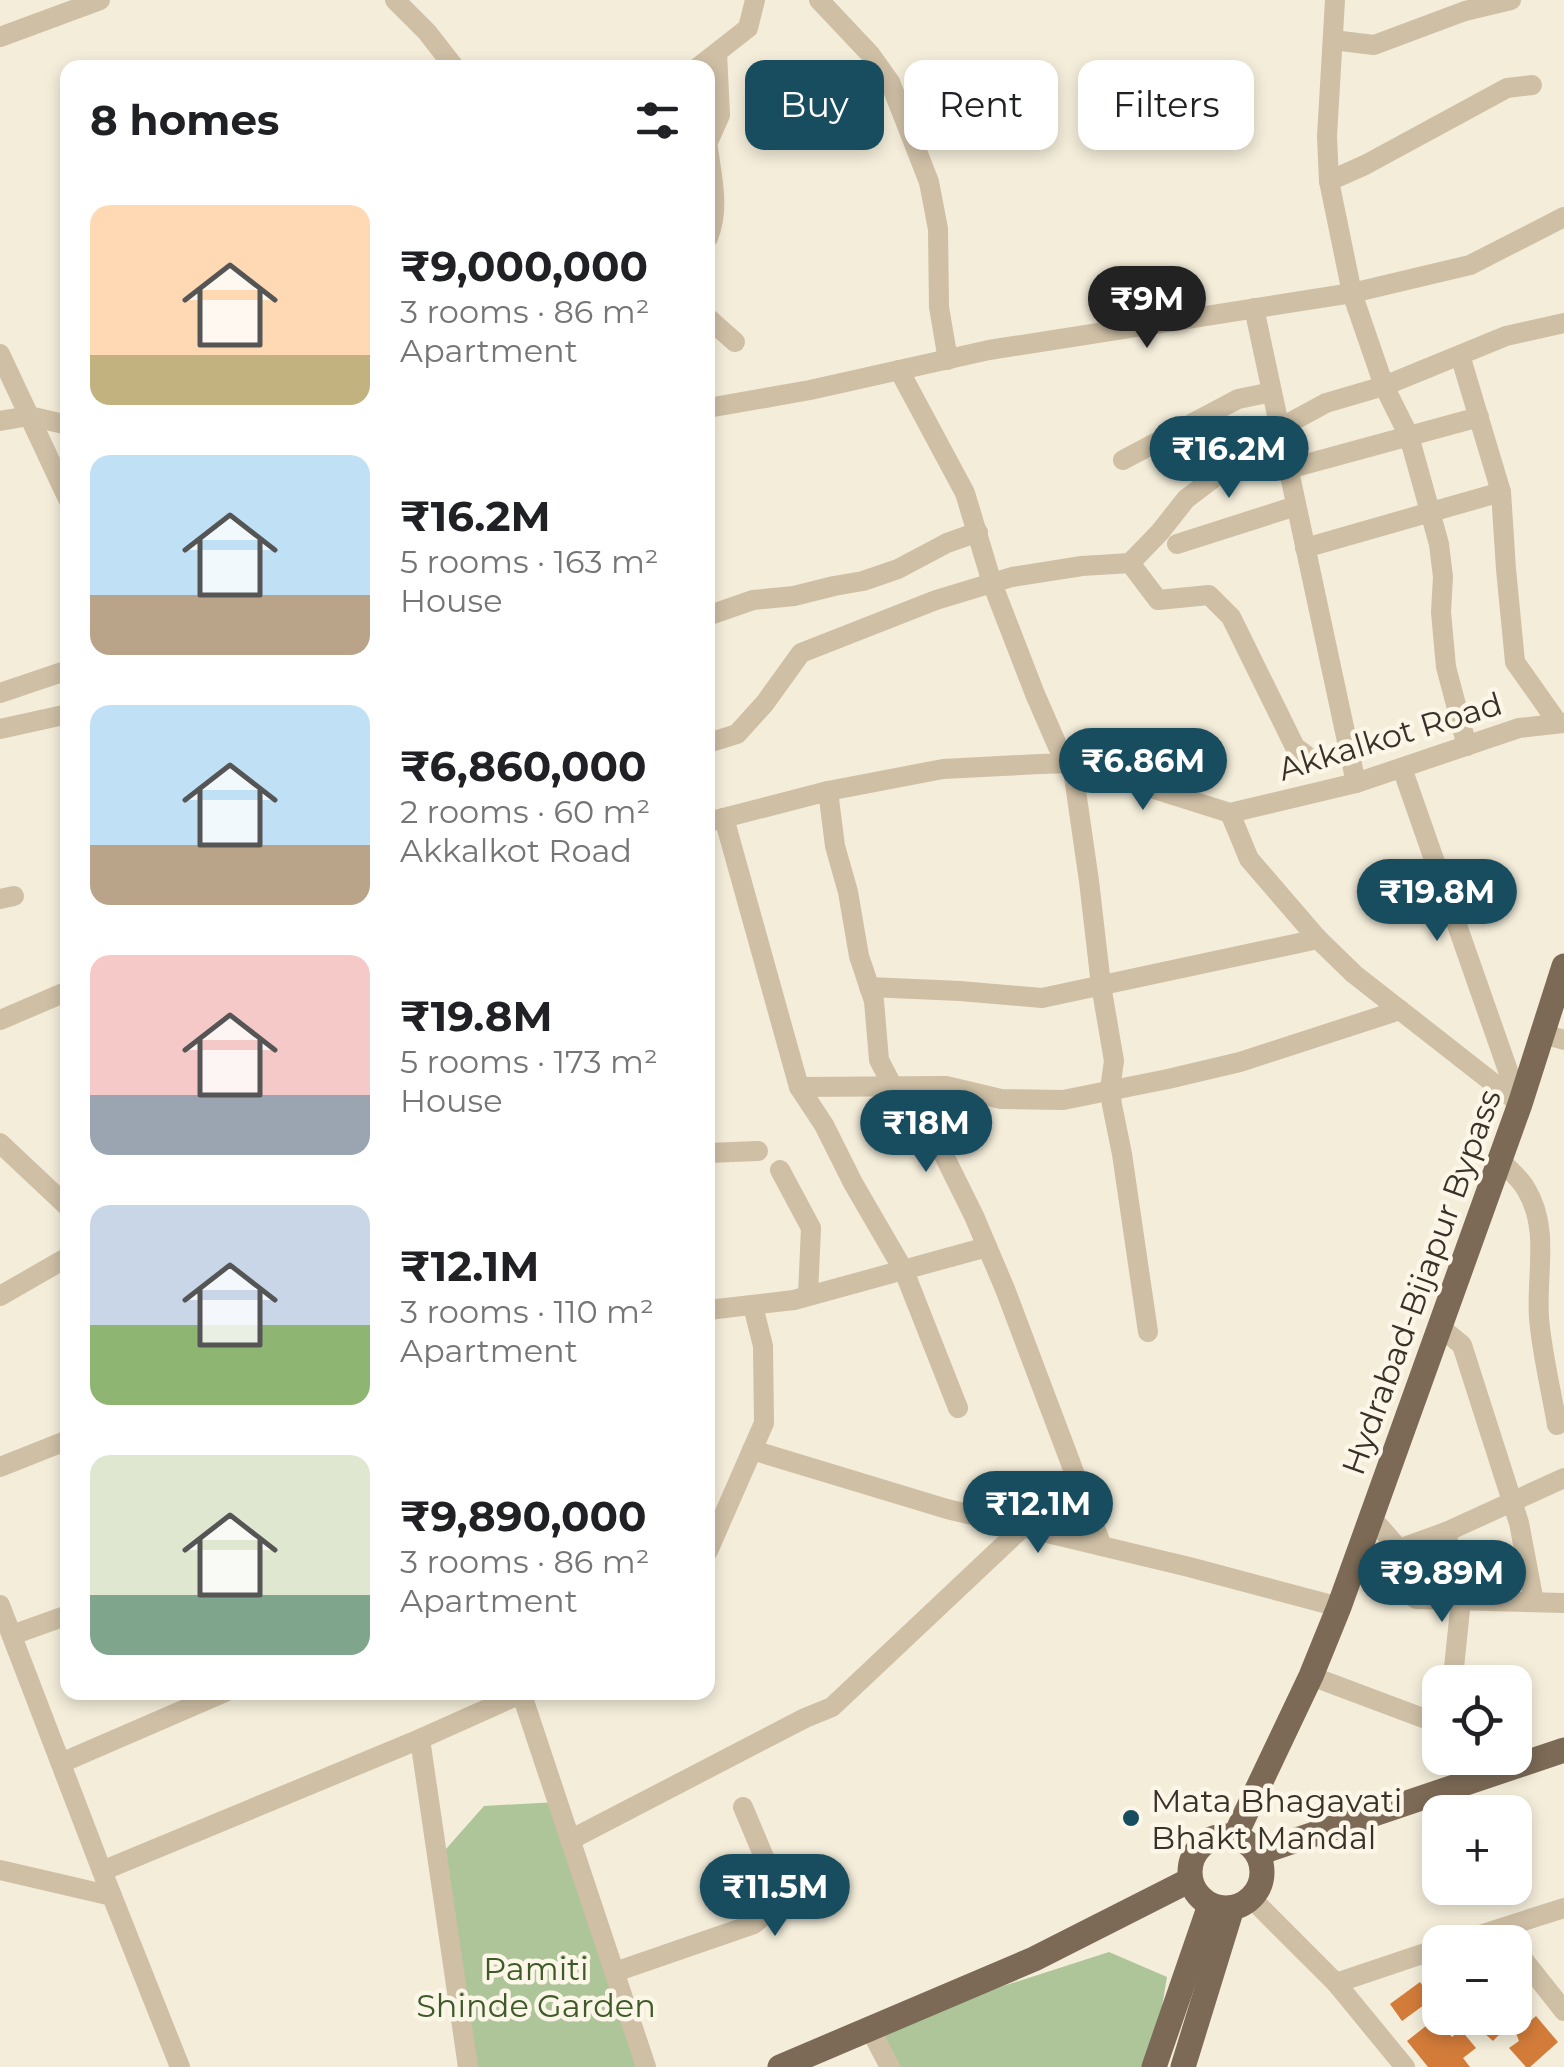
<!DOCTYPE html>
<html lang="en">
<head>
<meta charset="utf-8">
<style>
	body { margin:0; font-family:Montserrat,sans-serif; background:#f2f2f2; color:#202124; height:100vh; display:flex; flex-direction:column; font-size:38px; white-space:nowrap }
	* { box-sizing:border-box; margin:0 }
	p { font-size:32px; color:#757577 }
	.icon { flex:none; width:55px; height:55px; fill:none; stroke:currentColor; stroke-width:2; stroke-linecap:round; stroke-linejoin:round }
	.map { position:relative; flex:1; overflow:hidden }
	.side { position:absolute; left:60px; top:60px; width:655px; height:1640px; display:flex; flex-direction:column; background:#fff; border-radius:20px; box-shadow:0 5px 15px #0003 }
	.side>* { flex:none }
	.guide { position:absolute; left:745px; top:60px; width:668px; height:90px; display:flex; gap:20px }
	.fabs { position:absolute; left:1422px; top:1665px; display:grid; gap:20px }
	.fabs a { display:grid; place-items:center; width:110px; height:110px; border-radius:20px; background:#fff; box-shadow:0 5px 15px #0003; font-size:50px }
	.price { position:absolute; translate:-50% -85px; padding:0 22px; border-radius:35px; background:#184d5f; color:#fff; font-size:32px; line-height:65px; filter:drop-shadow(0 2px 5px #0008) }
	.price::after { content:''; position:absolute; left:50%; top:60px; width:30px; height:22px; margin-left:-15px; background:inherit; clip-path:polygon(0 0,100% 0,50% 100%) }
	.price.active { background:#222; color:#fff }
	ul { padding:0; list-style:none }
	li { display:flex; align-items:center; gap:30px; height:250px; padding:0 30px }
	li span { display:grid; place-items:center; flex:none; width:280px; height:200px; border-radius:20px; color:#555 }
	li>.icon { margin-inline-start:auto }
	span .icon { width:120px; height:120px; fill:#fffc; stroke-width:1 }
	li b { font-size:42px }
	h2 { display:flex; justify-content:space-between; align-items:center; height:120px; padding:0 30px; font-size:42px }
	.chip { padding:0 35px; border-radius:20px; background:#fff; box-shadow:0 5px 15px #0003; font-size:35px; line-height:90px }
	.chip.active { background:#184d5f; color:#fff }
	.map>svg:first-child { display:block }
</style>
</head>
<body>
<div class="map">
<svg width="1564" height="2067" viewBox="0 0 1564 2067">
	<rect width="100%" height="100%" fill="#f4edda"/>
	<!-- green -->
	<g fill="#aec599">
		<polygon points="557,1802 646,2067 468,2067 438,1858 484,1806"/>
		<polygon points="1109,1952 1167,1977 1155,2049 1148,2067 886,2067 870,2029"/>
	</g>
	<!-- building -->
	<g fill="#d37c3a">
		<polygon points="1420,1982 1427,1992 1434,1987 1439,1994 1402,2021 1390,2004"/>
		<polygon points="1440,2005 1440,2018 1450,2018 1455,2025 1447,2031 1452,2037 1461,2030 1476,2048 1463,2058 1470,2067 1428,2067 1407,2041 1431,2022 1433,2033 1442,2022 1432,2011"/>
		<polygon points="1515,2007 1523,2010 1493,2041 1484,2033 1494,2023 1489,2018 1515,2018"/>
		<polygon points="1536,2016 1558,2042 1530,2067 1526,2067 1509,2048 1519,2041 1516,2033"/>
	</g>
	<g fill="none" stroke-linecap="round" stroke-linejoin="round">
		<!-- minor -->
		<g stroke="#cebfa5" stroke-width="20">
			<polyline points="395,0 427,32 455,68"/>
			<polyline points="819,0 870,54 890,82 929,182 938,229 939,307 948,360"/>
			<polyline points="1335,0 1327,136 1329,181 1352,293 1384,386 1409,436 1439,544 1443,577 1441,612 1446,667 1467,746"/>
			<polyline points="0,37 100,0"/>
			<polyline points="1333,40 1374,45 1465,11 1511,0"/>
			<polyline points="697,68 748,28 755,0"/>
			<polyline points="708,142 720,115 717,53"/>
			<path d="M708,148C712,178 720,209 708,238"/>
			<polyline points="1329,181 1365,165 1507,88 1532,85"/>
			<polyline points="1254,308 1356,783"/>
			<polyline points="708,318 735,342"/>
			<polyline points="0,354 68,499"/>
			<polyline points="1460,355 1501,492 1506,569 1515,662 1558,723"/>
			<polyline points="899,370 965,493 992,583 1035,694 1058,747 1072,763 1089,881 1101,985 1114,1061 1110,1089 1112,1105 1122,1154 1148,1332"/>
			<polyline points="708,408 810,390 989,350 1352,293 1470,265 1564,217"/>
			<polyline points="0,421 29,416 68,425"/>
			<polyline points="1123,460 1238,399 1272,392"/>
			<polyline points="1288,469 1479,417"/>
			<polyline points="1177,544 1296,506"/>
			<polyline points="1305,548 1501,492"/>
			<polyline points="1130,563 1158,600 1209,595 1231,617 1295,747 1306,755"/>
			<polyline points="710,615 753,600 794,596 834,586 863,581 898,569 947,543 978,532"/>
			<polyline points="0,693 68,670"/>
			<polyline points="0,729 68,714"/>
			<polyline points="708,743 737,734 765,703 801,653 936,600 1012,577 1082,566 1130,563 1160,532 1186,499 1278,429 1326,403 1384,386 1506,336 1564,323"/>
			<polyline points="1402,768 1519,1102"/>
			<polyline points="828,791 835,846 848,892 859,956 874,1001 879,1060 892,1085 924,1115 974,1216 1005,1289 1102,1546"/>
			<polyline points="1230,813 1249,859 1318,939 1354,974 1520,1104"/>
			<polyline points="724,818 799,1087 824,1125 853,1183 904,1271 958,1408"/>
			<polyline points="708,822 828,791 943,769 1040,764 1072,763 1230,813 1356,783 1519,728 1564,723"/>
			<polyline points="0,899 14,896"/>
			<polyline points="869,987 960,991 1042,998 1318,939"/>
			<polyline points="0,1020 68,991"/>
			<polyline points="1543,1034 1564,1040"/>
			<polyline points="799,1087 946,1086 1001,1099 1063,1100 1168,1079 1240,1062 1400,1010"/>
			<polyline points="0,1143 68,1207"/>
			<polyline points="708,1153 758,1151"/>
			<path d="M1500,1160C1508,1169 1520,1178 1526,1189C1550,1228 1536,1274 1539,1318C1542,1354 1551,1389 1557,1425"/>
			<polyline points="780,1170 811,1228 808,1295"/>
			<polyline points="0,1296 68,1257"/>
			<polyline points="708,1310 794,1300 987,1247"/>
			<polyline points="1440,1327 1462,1345 1519,1523 1534,1602"/>
			<polyline points="752,1450 947,1509 1189,1567 1339,1607"/>
			<polyline points="0,1467 68,1440"/>
			<polyline points="1371,1517 1399,1549 1446,1532 1564,1478"/>
			<polyline points="1446,1532 1461,1600 1453,1677"/>
			<polyline points="1361,1545 1416,1599 1564,1603"/>
			<polyline points="708,1551 764,1423 763,1346 753,1306"/>
			<polyline points="0,1605 102,1871"/>
			<polyline points="12,1635 68,1615"/>
			<polyline points="1311,1676 1439,1724"/>
			<polyline points="521,1692 646,2067"/>
			<polyline points="61,1763 225,1692"/>
			<polyline points="570,1840 805,1718 832,1707 1023,1527"/>
			<polyline points="0,1870 112,1896"/>
			<polyline points="1251,1898 1336,1983 1405,2067"/>
			<polyline points="1458,1942 1564,1908"/>
			<polyline points="1515,1949 1564,2011"/>
			<polyline points="615,1972 754,1924 782,1900 743,1807"/>
			<polyline points="1336,1983 1440,1948"/>
			<polyline points="870,2029 890,2067"/>
			<polyline points="180,2067 102,1871 420,1739"/>
			<polyline points="468,2067 420,1739 525,1692"/>
		</g>
		<!-- major -->
		<g stroke="#7c6a56" stroke-width="25">
			<circle cx="1226" cy="1872" r="36"/>
			<polyline points="1235,1836 1311,1676 1339,1607 1520,1104 1564,966"/>
			<polyline points="1258,1853 1564,1750"/>
			<polyline points="780,2067 1034,1959 1190,1880"/>
			<polyline points="1154,2067 1210,1905"/>
			<polyline points="1183,2067 1232,1908"/>
		</g>
	</g>
	<!-- markers -->
	<circle fill="#184d5f" stroke="#fbf6e7" stroke-width="4" cx="1131" cy="1818" r="10"/>
	<g text-anchor="middle" dominant-baseline="central" stroke-width="9" stroke-linejoin="round" paint-order="stroke">
		<!-- street labels -->
		<g font-size="32" fill="#393027" stroke="#fbf6e7">
			<text transform="translate(1390 736) rotate(-17)">Akkalkot Road</text>
			<text transform="translate(1421 1282) rotate(-70)">Hydrabad-Bijapur Bypass</text>
		</g>
		<!-- poi labels -->
		<g font-size="32" fill="#393027" stroke="#fbf6e7" text-anchor="start">
			<text x="1151" y="1800">Mata Bhagavati<tspan x="1151" dy="37">Bhakt Mandal</tspan></text>
		</g>
		<!-- park labels -->
		<g font-size="32" fill="#3e5a28" stroke="#fbf6e7">
			<text x="536" y="1968">Pamiti<tspan x="536" dy="37">Shinde Garden</tspan></text>
		</g>
	</g>
</svg>
<div class="fabs">
<a><svg class="icon" aria-label="locate" viewBox="0 0 24 24"><circle cx="12" cy="12" r="6"/><path d="M12 2v4M12 18v4M2 12h4M18 12h4"/></svg></a>
<a>+</a>
<a>−</a>
</div>
<b class="price active" style="left:1147px;top:351px">₹9M</b>
<b class="price" style="left:1229px;top:501px">₹16.2M</b>
<b class="price" style="left:1143px;top:813px">₹6.86M</b>
<b class="price" style="left:1437px;top:944px">₹19.8M</b>
<b class="price" style="left:926px;top:1175px">₹18M</b>
<b class="price" style="left:1038px;top:1556px">₹12.1M</b>
<b class="price" style="left:1442px;top:1625px">₹9.89M</b>
<b class="price" style="left:775px;top:1939px">₹11.5M</b>
<div class="guide">
<a class="chip active">Buy</a>
<a class="chip">Rent</a>
<a class="chip">Filters</a>
</div>
<section class="side">
<h2>8 homes<svg class="icon" aria-label="filters" viewBox="0 0 24 24"><path d="M4 7h16M4 17h16"/><circle cx="9" cy="7" r="2"/><circle cx="15" cy="17" r="2"/></svg></h2>
<ul>
<li><span style="background:linear-gradient(#ffd9b3 75%,#c2b280 0)"><svg class="icon" aria-label="home" viewBox="0 0 24 24"><path d="M3 11l9-7 9 7M6 9v11h12V9"/></svg></span><div><b>₹9,000,000</b><p>3 rooms · 86 m²</p><p>Apartment</p></div></li>
<li><span style="background:linear-gradient(#bfe0f5 70%,#b9a48a 0)"><svg class="icon" aria-label="home" viewBox="0 0 24 24"><path d="M3 11l9-7 9 7M6 9v11h12V9"/></svg></span><div><b>₹16.2M</b><p>5 rooms · 163 m²</p><p>House</p></div></li>
<li><span style="background:linear-gradient(#bfe0f5 70%,#b9a48a 0)"><svg class="icon" aria-label="home" viewBox="0 0 24 24"><path d="M3 11l9-7 9 7M6 9v11h12V9"/></svg></span><div><b>₹6,860,000</b><p>2 rooms · 60 m²</p><p>Akkalkot Road</p></div></li>
<li><span style="background:linear-gradient(#f6c9c9 70%,#9aa5b1 0)"><svg class="icon" aria-label="home" viewBox="0 0 24 24"><path d="M3 11l9-7 9 7M6 9v11h12V9"/></svg></span><div><b>₹19.8M</b><p>5 rooms · 173 m²</p><p>House</p></div></li>
<li><span style="background:linear-gradient(#c9d6e8 60%,#8fb573 0)"><svg class="icon" aria-label="home" viewBox="0 0 24 24"><path d="M3 11l9-7 9 7M6 9v11h12V9"/></svg></span><div><b>₹12.1M</b><p>3 rooms · 110 m²</p><p>Apartment</p></div></li>
<li><span style="background:linear-gradient(#dfe7d0 70%,#7fa58c 0)"><svg class="icon" aria-label="home" viewBox="0 0 24 24"><path d="M3 11l9-7 9 7M6 9v11h12V9"/></svg></span><div><b>₹9,890,000</b><p>3 rooms · 86 m²</p><p>Apartment</p></div></li>
</ul>
</section>
</div>
</body>
</html>
